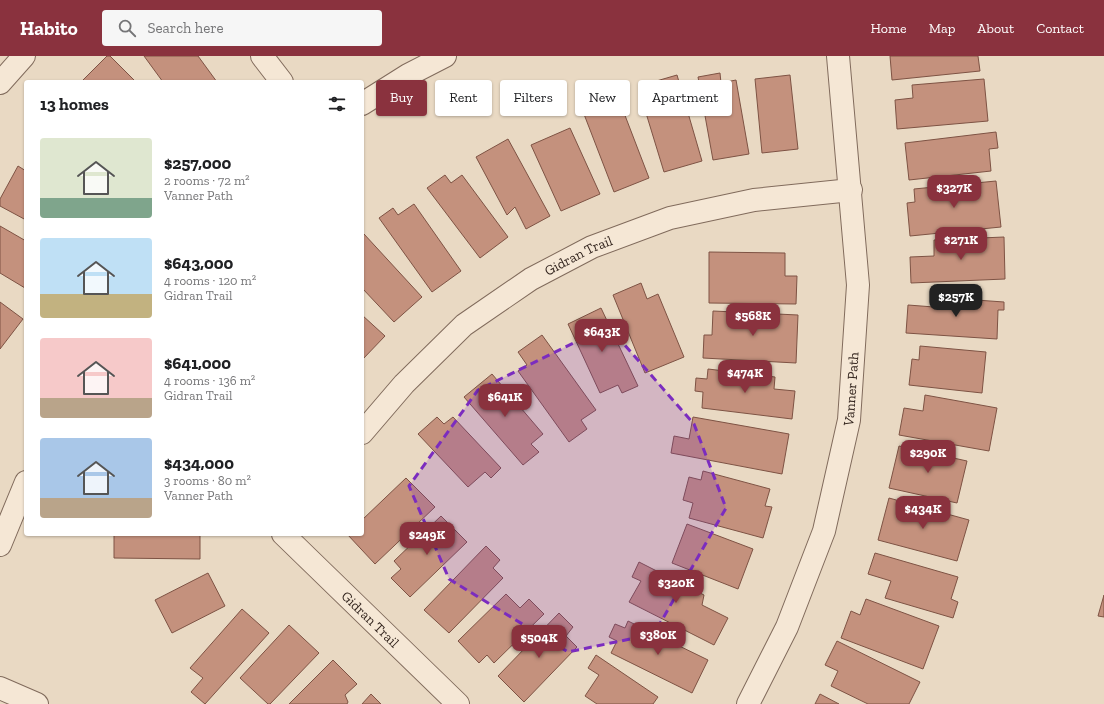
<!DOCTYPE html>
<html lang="en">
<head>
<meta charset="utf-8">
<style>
	body { margin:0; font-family:"Zilla Slab",serif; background:#f6f6f6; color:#202124; height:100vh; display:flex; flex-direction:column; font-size:15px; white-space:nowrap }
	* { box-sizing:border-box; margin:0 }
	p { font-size:13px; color:#757577 }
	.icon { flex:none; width:22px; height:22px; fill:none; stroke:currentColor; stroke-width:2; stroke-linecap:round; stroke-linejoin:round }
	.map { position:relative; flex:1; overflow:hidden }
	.sheet { position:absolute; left:24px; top:24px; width:340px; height:456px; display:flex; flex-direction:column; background:#fff; border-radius:4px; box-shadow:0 1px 3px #0004 }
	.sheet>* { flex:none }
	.guide { position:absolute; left:376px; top:24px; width:380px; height:36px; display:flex; gap:8px }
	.price { position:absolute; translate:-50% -34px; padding:0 9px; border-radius:8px; background:#8a323e; color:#fff; font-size:13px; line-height:26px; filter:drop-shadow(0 1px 2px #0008) }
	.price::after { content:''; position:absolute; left:50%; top:24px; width:12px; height:9px; margin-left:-6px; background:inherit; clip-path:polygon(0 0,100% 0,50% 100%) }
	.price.current { background:#222; color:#fff }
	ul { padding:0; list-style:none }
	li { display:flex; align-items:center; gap:12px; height:100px; padding:0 16px }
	li span { display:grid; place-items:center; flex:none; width:112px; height:80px; border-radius:4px; color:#555 }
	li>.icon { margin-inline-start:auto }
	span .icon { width:48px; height:48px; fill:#fffc; stroke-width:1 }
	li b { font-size:17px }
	h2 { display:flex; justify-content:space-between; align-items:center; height:48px; padding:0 16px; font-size:17px }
	.tag { padding:0 14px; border-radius:4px; background:#fff; box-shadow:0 1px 3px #0004; font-size:14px; line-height:36px }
	.tag.current { background:#8a323e; color:#fff }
	header { display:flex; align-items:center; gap:24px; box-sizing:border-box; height:56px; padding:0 20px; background:#8a323e; color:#fff }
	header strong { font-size:19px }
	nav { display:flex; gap:22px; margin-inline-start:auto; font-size:14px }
	.search { width:280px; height:36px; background:#f6f6f6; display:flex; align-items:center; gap:10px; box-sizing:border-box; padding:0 14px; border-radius:4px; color:#757577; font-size:15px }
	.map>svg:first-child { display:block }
</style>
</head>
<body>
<header>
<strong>Habito</strong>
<div class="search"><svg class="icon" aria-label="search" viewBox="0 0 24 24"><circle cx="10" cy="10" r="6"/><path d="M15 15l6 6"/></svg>Search here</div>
<nav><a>Home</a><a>Map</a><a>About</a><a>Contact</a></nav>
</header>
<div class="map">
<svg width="1104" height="648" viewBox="0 0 1104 648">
	<rect width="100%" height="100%" fill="#e9d9c3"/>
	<!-- building -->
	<g fill="#c4917d" stroke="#7e5344">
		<polygon points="107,0 110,0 136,26 81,26"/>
		<polygon points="144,0 198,0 217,26 163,26"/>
		<polygon points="890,0 978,0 980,15 892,24"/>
		<polygon points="720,17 721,27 736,24 749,98 713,104 698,21"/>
		<polygon points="677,19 702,105 664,116 642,44 657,39 653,26"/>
		<polygon points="790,19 798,93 762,97 755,23"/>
		<polygon points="984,23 988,65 897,73 895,44 913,42 912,29"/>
		<polygon points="601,46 605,55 621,49 649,122 614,136 582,53"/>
		<polygon points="570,72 600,138 561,155 531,89"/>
		<polygon points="996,76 998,92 989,93 991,115 909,124 905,87"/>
		<polygon points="508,83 550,160 526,173 515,151 507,159 476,101"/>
		<polygon points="18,110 26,115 26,164 0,150 0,143"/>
		<polygon points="445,119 451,127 462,119 508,181 480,202 427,132"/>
		<polygon points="996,125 1001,171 910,180 907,147 915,146 914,133"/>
		<polygon points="414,148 461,215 432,236 379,162 393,152 398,159"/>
		<polygon points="0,170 26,185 25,232 0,217"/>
		<polygon points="364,178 422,241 394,266 362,232 362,180"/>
		<polygon points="1004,181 1005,223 911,227 910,201 934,200 934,184"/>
		<polygon points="709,196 785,197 785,220 797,220 796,248 709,247"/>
		<polygon points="641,227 647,243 658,238 684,301 645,317 613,239"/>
		<polygon points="934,241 1004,246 1004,254 998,254 997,283 906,277 908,249 934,251"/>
		<polygon points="0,246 23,263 0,293"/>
		<polygon points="601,252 638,330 622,337 618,329 600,337 568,268"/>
		<polygon points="713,255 798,259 796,307 703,302 704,279 712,279"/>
		<polygon points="362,259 385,280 362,304"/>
		<polygon points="542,279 596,354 581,364 587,373 569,386 518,315 527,309 518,296"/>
		<polygon points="920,290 986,296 982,337 909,329 912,303 919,304"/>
		<polygon points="708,313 775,321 774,333 795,335 792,363 702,352 703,336 695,335 696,322 707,323"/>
		<polygon points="492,318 543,378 531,388 539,396 523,409 464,341"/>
		<polygon points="925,339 997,352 989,395 899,379 904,352 923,355"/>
		<polygon points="437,361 444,368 453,361 501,412 491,422 485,416 468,431 418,378"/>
		<polygon points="693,361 789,378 782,418 671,397 674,380 689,383"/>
		<polygon points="899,390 967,405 957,447 889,432"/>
		<polygon points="703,415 770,433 765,450 772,451 763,482 689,462 693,447 683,444 689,421 701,424"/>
		<polygon points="406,422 435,451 375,508 347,478 362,478 362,464"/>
		<polygon points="889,442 969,464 957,505 878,484"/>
		<polygon points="441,460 467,486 410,541 391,522 401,513 394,505"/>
		<polygon points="687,468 753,493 738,533 672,507"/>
		<polygon points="114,478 200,478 200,503 114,502"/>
		<polygon points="486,490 500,504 493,512 503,522 449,577 424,554"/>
		<polygon points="875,497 958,521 951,543 958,546 953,562 885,542 891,525 868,518"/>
		<polygon points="639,506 704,539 702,549 728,562 714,589 629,546 641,525 632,521"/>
		<polygon points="208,517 225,550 172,577 155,544"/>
		<polygon points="506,538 520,552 529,543 544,558 494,607 487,599 479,607 458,585"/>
		<polygon points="1104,539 1104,561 1098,560"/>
		<polygon points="866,543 939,570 923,613 841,582 851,555 860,559"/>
		<polygon points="242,553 269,577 205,648 191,636 203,622 190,612"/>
		<polygon points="559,557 573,571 566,580 577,591 524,646 498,620"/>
		<polygon points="628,565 708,604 692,637 611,597 617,585 609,581 615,568 625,572"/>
		<polygon points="289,569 319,597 270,648 268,648 240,622"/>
		<polygon points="837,585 920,626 909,648 868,648 831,630 838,615 825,609"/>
		<polygon points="596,599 658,641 653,648 597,648 585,640 599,619 588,612"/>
		<polygon points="333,604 357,628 345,639 348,646 347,648 289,648"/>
		<polygon points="371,638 381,648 362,648"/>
		<polygon points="820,638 839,648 815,648"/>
	</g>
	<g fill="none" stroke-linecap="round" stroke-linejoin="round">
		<defs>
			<g id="minor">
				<polyline points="262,0 282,26"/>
				<polyline points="0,27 24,0"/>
				<polyline points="362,48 408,19 445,0"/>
				<path id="s1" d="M362,377L404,328L464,269L531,223L592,191L670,162L754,144L851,134"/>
				<path id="s2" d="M283,478L458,648"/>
				<polyline points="0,489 26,426"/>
				<polyline points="0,632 37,648"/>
				<path id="s3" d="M748,648L787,571L824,475L849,364L858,229L838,0"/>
			</g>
		</defs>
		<!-- minor casing -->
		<use href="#minor" stroke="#816b5c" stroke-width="24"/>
		<!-- minor -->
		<use href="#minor" stroke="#f5e7d5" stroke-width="22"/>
	</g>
	<!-- marked area -->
	<path fill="#7b2cbf" fill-opacity="0.2" stroke="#7b2cbf" stroke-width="3" stroke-dasharray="8 5" stroke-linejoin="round" d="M608,270L694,368L726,452L654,578L568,596L449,523L409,430L478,334Z"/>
	<g text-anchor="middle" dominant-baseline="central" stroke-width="3" stroke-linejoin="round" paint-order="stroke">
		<!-- street labels -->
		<g font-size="14" fill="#33251e" stroke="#f1e4d2">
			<text stroke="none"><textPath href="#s1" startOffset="283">Gidran Trail</textPath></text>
			<text stroke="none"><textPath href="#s3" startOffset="334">Vanner Path</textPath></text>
			<text stroke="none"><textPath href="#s2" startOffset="122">Gidran Trail</textPath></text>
		</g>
	</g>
</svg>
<b class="price" style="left:954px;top:153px">$327K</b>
<b class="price" style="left:961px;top:205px">$271K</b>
<b class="price current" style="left:956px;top:262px">$257K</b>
<b class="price" style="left:753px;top:281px">$568K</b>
<b class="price" style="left:602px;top:297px">$643K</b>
<b class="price" style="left:745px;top:338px">$474K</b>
<b class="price" style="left:505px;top:362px">$641K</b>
<b class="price" style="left:928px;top:418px">$290K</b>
<b class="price" style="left:923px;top:474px">$434K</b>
<b class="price" style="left:427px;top:500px">$249K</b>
<b class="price" style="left:676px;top:548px">$320K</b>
<b class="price" style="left:658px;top:600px">$380K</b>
<b class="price" style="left:539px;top:603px">$504K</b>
<div class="guide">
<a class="tag current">Buy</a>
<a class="tag">Rent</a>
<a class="tag">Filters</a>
<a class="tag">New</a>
<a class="tag">Apartment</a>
</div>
<section class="sheet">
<h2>13 homes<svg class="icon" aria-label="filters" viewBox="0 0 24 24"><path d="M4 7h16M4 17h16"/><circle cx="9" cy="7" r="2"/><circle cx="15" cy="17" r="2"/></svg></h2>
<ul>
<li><span style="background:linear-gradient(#dfe7d0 75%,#7fa58c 0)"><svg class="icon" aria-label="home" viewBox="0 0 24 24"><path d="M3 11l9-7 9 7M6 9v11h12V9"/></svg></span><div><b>$257,000</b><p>2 rooms · 72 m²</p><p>Vanner Path</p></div></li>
<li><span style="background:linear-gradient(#bfe0f5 70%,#c2b280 0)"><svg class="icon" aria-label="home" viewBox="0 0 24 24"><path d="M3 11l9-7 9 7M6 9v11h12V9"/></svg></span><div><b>$643,000</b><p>4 rooms · 120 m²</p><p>Gidran Trail</p></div></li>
<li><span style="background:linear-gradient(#f6c9c9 75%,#b9a48a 0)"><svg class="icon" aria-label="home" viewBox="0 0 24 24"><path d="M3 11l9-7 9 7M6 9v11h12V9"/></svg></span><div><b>$641,000</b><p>4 rooms · 136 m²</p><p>Gidran Trail</p></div></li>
<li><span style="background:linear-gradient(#a9c7e8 75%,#b9a48a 0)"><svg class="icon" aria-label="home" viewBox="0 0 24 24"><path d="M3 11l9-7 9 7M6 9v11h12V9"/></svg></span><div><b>$434,000</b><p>3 rooms · 80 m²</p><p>Vanner Path</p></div></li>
</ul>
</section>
</div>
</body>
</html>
